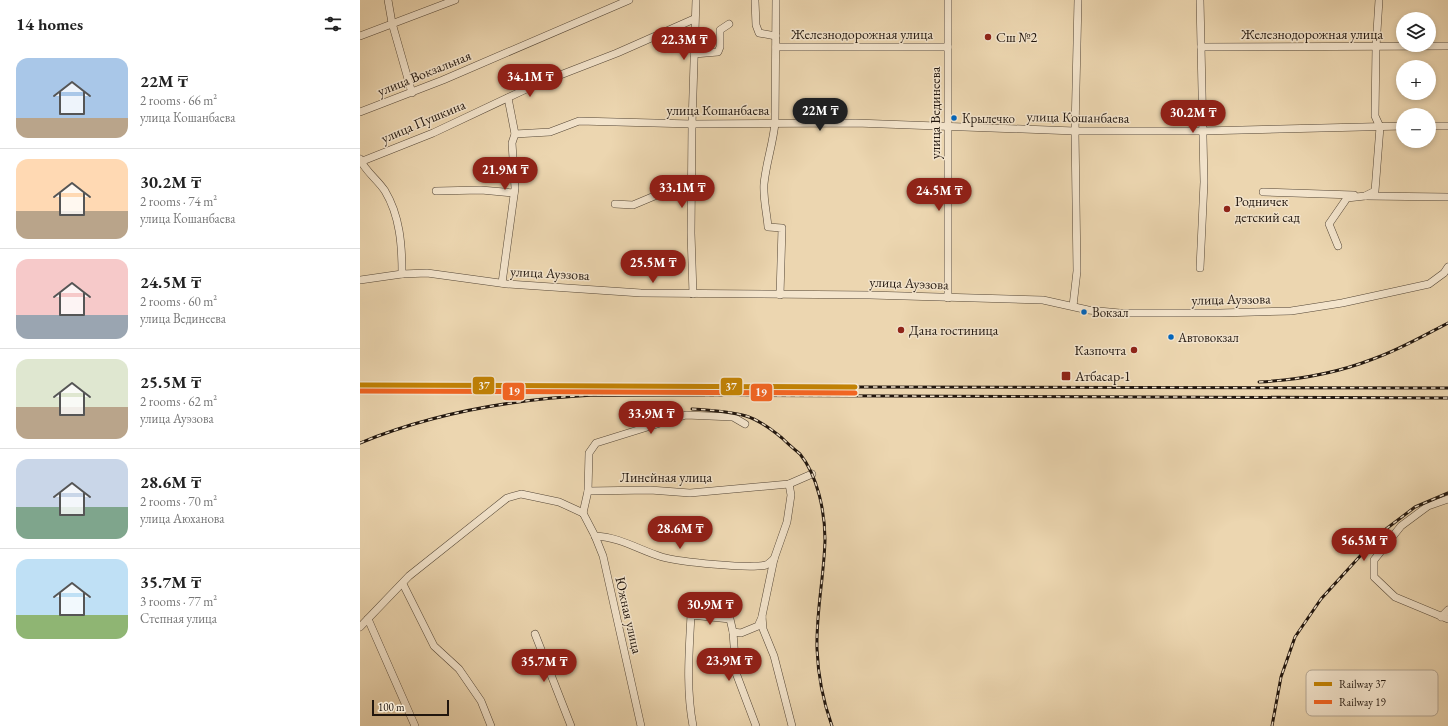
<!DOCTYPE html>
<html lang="en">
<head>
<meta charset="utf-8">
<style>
	body { margin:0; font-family:"EB Garamond",serif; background:#f2f2f2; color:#222; height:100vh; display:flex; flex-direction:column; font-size:15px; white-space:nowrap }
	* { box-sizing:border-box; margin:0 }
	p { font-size:13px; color:#767676 }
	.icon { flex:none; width:22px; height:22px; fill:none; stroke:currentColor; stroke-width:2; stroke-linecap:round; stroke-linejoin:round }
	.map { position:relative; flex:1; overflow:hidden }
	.sheet { display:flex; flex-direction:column; background:#fff; width:360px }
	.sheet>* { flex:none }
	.tools { position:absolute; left:1036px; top:12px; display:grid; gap:8px }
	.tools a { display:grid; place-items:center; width:40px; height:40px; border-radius:50%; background:#fff; box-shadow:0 2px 6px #0003; font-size:20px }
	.scale { position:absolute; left:12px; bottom:10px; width:77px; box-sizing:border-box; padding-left:4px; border:2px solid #21160e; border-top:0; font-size:11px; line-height:14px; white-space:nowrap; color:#21160e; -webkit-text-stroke:3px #f3e4cc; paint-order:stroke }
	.price { position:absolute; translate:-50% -34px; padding:0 9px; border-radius:14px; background:#8f2418; color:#fff; font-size:13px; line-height:26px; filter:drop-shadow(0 1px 2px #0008) }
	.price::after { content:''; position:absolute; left:50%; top:24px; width:12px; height:9px; margin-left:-6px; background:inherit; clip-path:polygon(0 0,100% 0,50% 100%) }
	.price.on { background:#222; color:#fff }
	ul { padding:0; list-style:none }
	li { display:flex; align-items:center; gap:12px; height:100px; padding:0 16px }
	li+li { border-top:1px solid #e0e0e0 }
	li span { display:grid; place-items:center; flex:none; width:112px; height:80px; border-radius:12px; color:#555 }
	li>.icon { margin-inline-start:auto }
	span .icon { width:48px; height:48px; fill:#fffc; stroke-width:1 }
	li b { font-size:17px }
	h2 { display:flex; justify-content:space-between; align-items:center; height:48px; padding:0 16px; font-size:17px }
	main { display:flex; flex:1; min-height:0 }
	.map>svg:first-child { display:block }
</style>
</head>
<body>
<main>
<section class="sheet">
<h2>14 homes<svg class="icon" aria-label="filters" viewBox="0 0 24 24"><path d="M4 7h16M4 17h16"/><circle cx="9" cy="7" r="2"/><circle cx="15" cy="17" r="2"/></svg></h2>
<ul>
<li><span style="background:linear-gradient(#a9c7e8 75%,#b9a48a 0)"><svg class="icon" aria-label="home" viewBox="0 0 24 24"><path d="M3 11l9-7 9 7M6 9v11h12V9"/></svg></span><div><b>22M ₸</b><p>2 rooms · 66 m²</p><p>улица Кошанбаева</p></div></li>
<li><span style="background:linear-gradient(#ffd9b3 65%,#b9a48a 0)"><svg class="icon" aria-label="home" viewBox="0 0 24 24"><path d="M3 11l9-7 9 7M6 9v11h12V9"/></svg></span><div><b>30.2M ₸</b><p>2 rooms · 74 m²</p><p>улица Кошанбаева</p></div></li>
<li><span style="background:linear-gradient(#f6c9c9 70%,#9aa5b1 0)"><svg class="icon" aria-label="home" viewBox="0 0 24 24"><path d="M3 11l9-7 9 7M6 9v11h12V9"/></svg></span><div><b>24.5M ₸</b><p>2 rooms · 60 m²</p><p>улица Вединеева</p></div></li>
<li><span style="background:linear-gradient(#dfe7d0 60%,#b9a48a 0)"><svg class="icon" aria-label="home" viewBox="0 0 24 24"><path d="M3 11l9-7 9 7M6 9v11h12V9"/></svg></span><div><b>25.5M ₸</b><p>2 rooms · 62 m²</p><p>улица Ауэзова</p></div></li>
<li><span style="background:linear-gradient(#c9d6e8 60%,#7fa58c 0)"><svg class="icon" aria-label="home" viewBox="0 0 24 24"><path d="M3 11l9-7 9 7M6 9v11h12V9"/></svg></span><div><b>28.6M ₸</b><p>2 rooms · 70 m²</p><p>улица Аюханова</p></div></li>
<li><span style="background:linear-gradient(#bfe0f5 70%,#8fb573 0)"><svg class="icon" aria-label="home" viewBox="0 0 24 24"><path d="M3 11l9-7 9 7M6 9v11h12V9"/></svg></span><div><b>35.7M ₸</b><p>3 rooms · 77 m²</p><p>Степная улица</p></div></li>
</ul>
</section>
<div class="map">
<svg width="1088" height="726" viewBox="0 0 1088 726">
	<rect width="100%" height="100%" fill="#ecd6b0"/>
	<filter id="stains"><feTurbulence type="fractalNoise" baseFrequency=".005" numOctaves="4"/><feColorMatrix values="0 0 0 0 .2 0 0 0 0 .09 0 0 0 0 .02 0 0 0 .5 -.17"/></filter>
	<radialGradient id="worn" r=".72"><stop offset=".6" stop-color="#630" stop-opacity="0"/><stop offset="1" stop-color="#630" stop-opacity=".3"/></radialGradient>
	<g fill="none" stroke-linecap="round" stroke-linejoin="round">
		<defs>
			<g id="minor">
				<polyline points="28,0 32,23 52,93"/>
				<path d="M416,0L415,123C413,144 406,163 404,184C403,198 407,214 408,227L422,228L420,295"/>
				<polyline points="588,0 588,298"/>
				<polyline points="395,1 396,25 399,33 416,36"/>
				<polyline points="0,36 95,0"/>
				<polyline points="416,47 588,47"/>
				<polyline points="841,47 1088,46"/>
				<polyline points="334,54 358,52 360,47 360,30 369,24"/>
				<polyline points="0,112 83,80 269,0"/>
				<polyline points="1069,126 1088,126"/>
				<polyline points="155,134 190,132 219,121 332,124 496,123 715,131 842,131 1043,126"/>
				<path d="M0,159C5,171 18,180 25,191C40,216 42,245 42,274"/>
				<polyline points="0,162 73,133 177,84 257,53 334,19"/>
				<polyline points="76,191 121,190 154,193"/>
				<polyline points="903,192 994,195"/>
				<polyline points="1006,196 1088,197"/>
				<polyline points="255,204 273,205 304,192 331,191"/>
				<polyline points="978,246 969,224 987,198 1005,196 1015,191 1020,127 1015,116 1016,47 1019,0"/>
				<polyline points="840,268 844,182 840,0"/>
				<polyline points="0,280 42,274 67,273 147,284 281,293 510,295 683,300 728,310 760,313 860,313 931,311 982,303 1069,284 1084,273 1088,267"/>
				<polyline points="142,283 155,188 152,143 155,134 148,98"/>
				<polyline points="333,294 331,233 332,124 336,0"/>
				<polyline points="713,306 717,271 715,131 718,0"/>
				<polyline points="429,484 431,495 427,522 414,559 402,616 403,629 414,656 432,726"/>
				<polyline points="228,491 229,453 236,443 326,415 373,417 385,424"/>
				<polyline points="1088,499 1068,506 1041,526 1014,560 1014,577 1035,597 1088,619"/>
				<polyline points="223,513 228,491 290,490 330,493 429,484 452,474"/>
				<polyline points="223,513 235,536 243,556 281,726"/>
				<path d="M235,536C260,537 279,550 302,557C320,562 390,569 406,565C409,564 411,561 414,559"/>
				<polyline points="43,584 74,646 99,669 121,701 131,726"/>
				<polyline points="1081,617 1088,610"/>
				<polyline points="8,619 55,726"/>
				<polyline points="0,627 49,576 147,498 161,494 199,502 223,513"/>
				<polyline points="373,632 381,633 398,626 402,617"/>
				<polyline points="175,634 211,726"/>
				<path d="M333,726C326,689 329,653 331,615L370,619L373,632L376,673L396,726"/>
			</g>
		</defs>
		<!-- minor casing -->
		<use href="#minor" stroke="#544636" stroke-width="8"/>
		<!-- minor -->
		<use href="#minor" stroke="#f3e4cc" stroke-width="7"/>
		<defs>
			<g id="rail">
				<path d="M899,382C938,380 977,373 1013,359C1039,350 1063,336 1088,323"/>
				<polyline points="495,387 1088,388"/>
				<path d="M332,409C350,410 368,411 386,416C399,420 411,429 422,438C427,443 434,449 440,454C458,476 465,513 465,540C464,577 456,612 457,649C458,675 463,701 472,726"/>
				<path d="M0,443C73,413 155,399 234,395L1088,398"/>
				<polyline points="912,726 921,677 935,637 961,599 1022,532 1055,507 1088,493"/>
			</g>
		</defs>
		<!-- rail casing -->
		<use href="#rail" stroke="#21160e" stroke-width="3"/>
		<!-- rail -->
		<use href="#rail" stroke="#f3e4cc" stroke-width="1.5" stroke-dasharray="4.5" stroke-linecap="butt"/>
		<defs>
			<polyline id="rail-1" points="0,385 495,387"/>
			<polyline id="rail-2" points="0,391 495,393"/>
		</defs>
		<!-- rail-1 casing -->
		<use href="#rail-1" stroke="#f3e4cc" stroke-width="8"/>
		<!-- rail-2 casing -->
		<use href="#rail-2" stroke="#f3e4cc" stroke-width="8"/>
		<!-- rail-1 -->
		<use href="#rail-1" stroke="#c28204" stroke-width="5"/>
		<!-- rail-2 -->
		<use href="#rail-2" stroke="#f26522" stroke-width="5"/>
	</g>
	<!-- markers -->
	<g fill="#8f2418" stroke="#f3e4cc" stroke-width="1.5">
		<circle cx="628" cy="37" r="4"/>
		<circle cx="867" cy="209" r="4"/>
		<circle cx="541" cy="330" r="4"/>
		<circle cx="774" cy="350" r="4"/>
		<rect x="701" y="371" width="10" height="10" rx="2"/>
	</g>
	<g fill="#0065bd" stroke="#f3e4cc" stroke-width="1.5">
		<circle cx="594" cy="118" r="3.5"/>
		<circle cx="724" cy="312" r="3.5"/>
		<circle cx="811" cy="337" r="3.5"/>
	</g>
	<g text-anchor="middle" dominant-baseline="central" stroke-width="3" stroke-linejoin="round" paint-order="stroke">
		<!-- bus labels -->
		<g font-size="13" fill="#21160e" stroke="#f3e4cc" text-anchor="start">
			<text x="602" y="118">Крылечко</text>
			<text x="732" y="312">Вокзал</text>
			<text x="818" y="337">Автовокзал</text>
		</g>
		<!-- street labels -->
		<g font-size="14" fill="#21160e" stroke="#f3e4cc">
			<text x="502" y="34">Железнодорожная улица</text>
			<text x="952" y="34">Железнодорожная улица</text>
			<text transform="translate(64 73) rotate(-22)">улица Вокзальная</text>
			<text x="358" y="110">улица Кошанбаева</text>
			<text transform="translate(575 113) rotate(-90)">улица Вединеева</text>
			<text transform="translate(718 117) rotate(1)">улица Кошанбаева</text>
			<text transform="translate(63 121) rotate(-23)">улица Пушкина</text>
			<text transform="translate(190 273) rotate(3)">улица Ауэзова</text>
			<text transform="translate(549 283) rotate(2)">улица Ауэзова</text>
			<text transform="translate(871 299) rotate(-1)">улица Ауэзова</text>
			<text x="306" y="477">Линейная улица</text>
			<text transform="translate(269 615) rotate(77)">Южная улица</text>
		</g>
		<!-- poi labels -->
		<g font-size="14" fill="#21160e" stroke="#f3e4cc" text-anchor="start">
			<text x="636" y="37">Сш №2</text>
			<text x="875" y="201">Родничек<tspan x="875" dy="16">детский сад</tspan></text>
			<text x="549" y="330">Дана гостиница</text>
			<text x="766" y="350" text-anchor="end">Казпочта</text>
			<text x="715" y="376">Атбасар-1</text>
		</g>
	</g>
	<!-- legend -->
	<rect x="946" y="670" width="132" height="46" rx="6" fill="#f3e4cc" stroke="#b4a693" stroke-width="1"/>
	<rect x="954" y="682" width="18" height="4" fill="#c28204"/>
	<rect x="954" y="700" width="18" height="4" fill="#f26522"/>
	<g font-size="11" fill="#21160e">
		<text x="979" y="688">Railway 37</text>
		<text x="979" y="706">Railway 19</text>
	</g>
	<g stroke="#f3e4cc" stroke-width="1.5">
		<rect x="112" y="376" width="23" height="19" rx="4" fill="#c28204"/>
		<rect x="360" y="377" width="23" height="19" rx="4" fill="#c28204"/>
		<rect x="142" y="382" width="23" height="19" rx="4" fill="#f26522"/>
		<rect x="390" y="383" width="23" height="19" rx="4" fill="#f26522"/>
	</g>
	<g font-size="11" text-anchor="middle" font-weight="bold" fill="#fff">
		<text x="124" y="389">37</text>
		<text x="371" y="390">37</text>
		<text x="154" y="395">19</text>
		<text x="401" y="396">19</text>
	</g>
	<rect width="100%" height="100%" filter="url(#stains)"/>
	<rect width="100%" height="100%" fill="url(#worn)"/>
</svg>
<div class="tools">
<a><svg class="icon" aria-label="layers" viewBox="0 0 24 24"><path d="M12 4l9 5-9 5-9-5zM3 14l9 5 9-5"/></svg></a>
<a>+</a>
<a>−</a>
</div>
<div class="scale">100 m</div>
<b class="price" style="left:324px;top:61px">22.3M ₸</b>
<b class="price" style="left:170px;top:98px">34.1M ₸</b>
<b class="price on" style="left:460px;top:132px">22M ₸</b>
<b class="price" style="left:833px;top:134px">30.2M ₸</b>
<b class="price" style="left:145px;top:191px">21.9M ₸</b>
<b class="price" style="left:322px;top:209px">33.1M ₸</b>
<b class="price" style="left:579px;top:212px">24.5M ₸</b>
<b class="price" style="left:293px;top:284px">25.5M ₸</b>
<b class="price" style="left:291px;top:435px">33.9M ₸</b>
<b class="price" style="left:320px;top:550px">28.6M ₸</b>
<b class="price" style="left:1004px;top:562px">56.5M ₸</b>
<b class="price" style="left:350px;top:626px">30.9M ₸</b>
<b class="price" style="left:369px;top:682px">23.9M ₸</b>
<b class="price" style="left:184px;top:683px">35.7M ₸</b>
</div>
</main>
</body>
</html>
